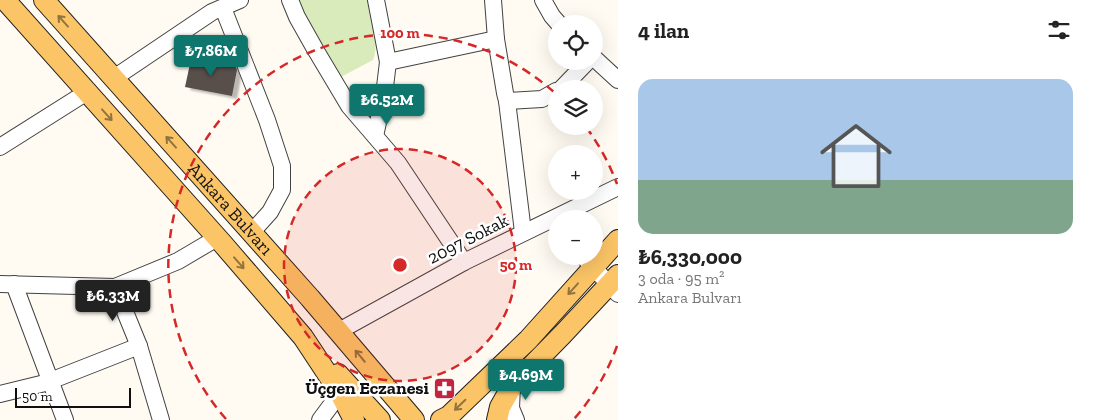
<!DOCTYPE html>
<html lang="tr">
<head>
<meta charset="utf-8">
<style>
	body { margin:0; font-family:"Zilla Slab",serif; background:#f2f2f2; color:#222; height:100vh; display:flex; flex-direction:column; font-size:19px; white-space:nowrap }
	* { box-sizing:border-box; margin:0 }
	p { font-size:16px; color:#767676 }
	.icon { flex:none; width:28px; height:28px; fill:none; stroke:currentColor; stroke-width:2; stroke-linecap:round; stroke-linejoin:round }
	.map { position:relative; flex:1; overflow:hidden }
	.panel { display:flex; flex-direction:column; background:#fff; width:475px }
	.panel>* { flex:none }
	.tools { position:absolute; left:548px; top:15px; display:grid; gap:10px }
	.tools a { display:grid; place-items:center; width:55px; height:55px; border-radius:50%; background:#fff; box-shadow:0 5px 20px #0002; font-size:25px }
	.scale { position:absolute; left:15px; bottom:12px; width:116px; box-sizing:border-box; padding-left:5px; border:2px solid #0f0f0f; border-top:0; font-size:14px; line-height:18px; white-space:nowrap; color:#0f0f0f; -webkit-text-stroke:4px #fff; paint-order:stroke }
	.price { position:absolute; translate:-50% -42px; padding:0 11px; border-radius:5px; background:#0f766e; color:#fff; font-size:16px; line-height:32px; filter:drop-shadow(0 1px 2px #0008) }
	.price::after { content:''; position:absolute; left:50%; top:30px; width:15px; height:11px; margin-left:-8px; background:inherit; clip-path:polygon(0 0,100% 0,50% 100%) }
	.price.selected { background:#222; color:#fff }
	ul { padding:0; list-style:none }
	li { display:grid; align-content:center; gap:10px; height:265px; padding:0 20px }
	li span { display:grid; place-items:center; height:155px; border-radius:15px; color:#555 }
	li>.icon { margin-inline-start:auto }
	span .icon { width:90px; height:90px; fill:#fffc; stroke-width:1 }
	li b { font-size:21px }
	h2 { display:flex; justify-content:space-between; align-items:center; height:60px; padding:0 20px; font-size:21px }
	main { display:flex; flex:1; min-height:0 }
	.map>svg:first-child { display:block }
</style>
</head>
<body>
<main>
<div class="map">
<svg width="618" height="420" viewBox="0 0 618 420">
	<defs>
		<filter id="shadow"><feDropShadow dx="5" dy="3" stdDeviation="1" flood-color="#0004"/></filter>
	</defs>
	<rect width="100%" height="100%" fill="#fffbf2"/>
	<!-- green -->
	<path fill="#d9ebba" d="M297,0H368C371,16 380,46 373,60L341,77L311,29Z"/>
	<!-- building -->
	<polygon fill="#584f4b" filter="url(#shadow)" points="191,59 236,67 237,70 232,96 185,87"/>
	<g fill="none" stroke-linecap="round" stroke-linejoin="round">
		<defs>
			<g id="minor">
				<polyline points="290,0 297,17 315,49 349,106 398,163 464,262"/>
				<polyline points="376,0 388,62 496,39"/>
				<polyline points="493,0 496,39 505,93 507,101 523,232"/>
				<polyline points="543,0 552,16 559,24"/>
				<polyline points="223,8 267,120 282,166 282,190 270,212 252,232"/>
				<polyline points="594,58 618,80"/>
				<polyline points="114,78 212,12 240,0"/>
				<polyline points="561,89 588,61"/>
				<polyline points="507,101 542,99 556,91"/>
				<polyline points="375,136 384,95 388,62"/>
				<polyline points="0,147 87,92"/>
				<polyline points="583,256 618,294"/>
				<polyline points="0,284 115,287 178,261 217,238"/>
				<polyline points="14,284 65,420"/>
				<polyline points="115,287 139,346 161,420"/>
				<polyline points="339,331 464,262 618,187"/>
				<polyline points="512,386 511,408 516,420"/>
				<polyline points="0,394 45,383 139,346"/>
				<polyline points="320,420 340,393"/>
			</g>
			<g id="major">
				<polyline points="5,0 222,243 303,337 340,393 354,420"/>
				<path id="s1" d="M44,0L310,298L414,420"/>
				<polyline points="338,374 380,420"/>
				<polyline points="441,420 449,416 528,340 618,240"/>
				<polyline points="497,420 500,407 512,386 563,334 618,275"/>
			</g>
		</defs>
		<!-- minor casing -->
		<use href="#minor" stroke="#424242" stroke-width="18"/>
		<!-- major casing -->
		<use href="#major" stroke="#202020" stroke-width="22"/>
		<!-- minor -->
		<use href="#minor" stroke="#fff" stroke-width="16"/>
		<!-- major -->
		<use href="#major" stroke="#fbc466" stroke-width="20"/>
	</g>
	<!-- one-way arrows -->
	<defs><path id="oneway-shaft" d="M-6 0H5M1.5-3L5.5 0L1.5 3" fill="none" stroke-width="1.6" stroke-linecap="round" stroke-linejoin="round" transform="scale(1.25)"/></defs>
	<g stroke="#91733f">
		<use href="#oneway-shaft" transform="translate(63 21) rotate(-132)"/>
		<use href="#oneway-shaft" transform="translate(107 115) rotate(48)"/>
		<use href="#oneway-shaft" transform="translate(171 142) rotate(-132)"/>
		<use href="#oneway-shaft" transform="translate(239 263) rotate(49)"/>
		<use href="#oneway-shaft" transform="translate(573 289) rotate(132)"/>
		<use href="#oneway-shaft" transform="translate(360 356) rotate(-130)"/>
		<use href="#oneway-shaft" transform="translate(460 405) rotate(136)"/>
	</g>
	<!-- distance rings -->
	<circle cx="400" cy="265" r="116" fill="#d62828" fill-opacity=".12"/>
	<g fill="none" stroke="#d62828" stroke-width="2.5" stroke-dasharray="9 6">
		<circle cx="400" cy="265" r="116"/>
		<path d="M617 346A232 232 0 0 1 574 419M226 419A232 232 0 0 1 555 93M586 127A232 232 0 0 1 617 184"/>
	</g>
	<!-- icons -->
	<defs>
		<symbol id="pharmacy-square" viewBox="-11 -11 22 22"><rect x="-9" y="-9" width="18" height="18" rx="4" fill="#c3243f" stroke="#fff"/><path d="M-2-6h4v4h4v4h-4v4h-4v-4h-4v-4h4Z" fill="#fff"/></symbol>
	</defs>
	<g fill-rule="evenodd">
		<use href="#pharmacy-square" x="432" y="376" width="25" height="25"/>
	</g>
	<g text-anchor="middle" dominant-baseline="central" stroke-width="5" stroke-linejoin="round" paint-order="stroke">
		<!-- street labels -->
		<g font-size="18" fill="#0f0f0f" stroke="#fff">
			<text stroke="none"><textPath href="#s1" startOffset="280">Ankara Bulvarı</textPath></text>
			<text transform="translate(468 239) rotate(-27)">2097 Sokak</text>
		</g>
		<!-- poi labels -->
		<g font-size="18" font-weight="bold" fill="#0f0f0f" stroke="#fff" text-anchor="end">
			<text x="429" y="388">Üçgen Eczanesi</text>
		</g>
	</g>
	<circle cx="400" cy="265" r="8" fill="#d62828" stroke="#fff" stroke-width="2.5"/>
	<g font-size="15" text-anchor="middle" font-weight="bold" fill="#d62828" stroke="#fff" stroke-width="5" stroke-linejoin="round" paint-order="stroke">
		<text x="400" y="38">100 m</text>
		<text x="516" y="270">50 m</text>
	</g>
</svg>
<div class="tools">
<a><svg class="icon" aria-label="locate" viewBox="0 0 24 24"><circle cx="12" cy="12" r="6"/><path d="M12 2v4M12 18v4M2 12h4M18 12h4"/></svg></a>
<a><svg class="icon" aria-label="layers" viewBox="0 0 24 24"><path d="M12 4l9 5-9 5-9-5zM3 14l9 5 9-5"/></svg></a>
<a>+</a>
<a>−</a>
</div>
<div class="scale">50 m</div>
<b class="price" style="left:211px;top:77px">₺7.86M</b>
<b class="price" style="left:387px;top:126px">₺6.52M</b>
<b class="price selected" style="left:113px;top:322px">₺6.33M</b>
<b class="price" style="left:526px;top:401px">₺4.69M</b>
</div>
<section class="panel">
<h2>4 ilan<svg class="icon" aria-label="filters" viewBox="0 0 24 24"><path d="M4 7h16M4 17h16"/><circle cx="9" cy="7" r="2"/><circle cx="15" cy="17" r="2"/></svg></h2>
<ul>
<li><span style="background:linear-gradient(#a9c7e8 65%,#7fa58c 0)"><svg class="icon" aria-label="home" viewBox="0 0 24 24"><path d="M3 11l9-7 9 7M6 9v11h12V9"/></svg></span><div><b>₺6,330,000</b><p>3 oda · 95 m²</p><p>Ankara Bulvarı</p></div></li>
</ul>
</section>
</main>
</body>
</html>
